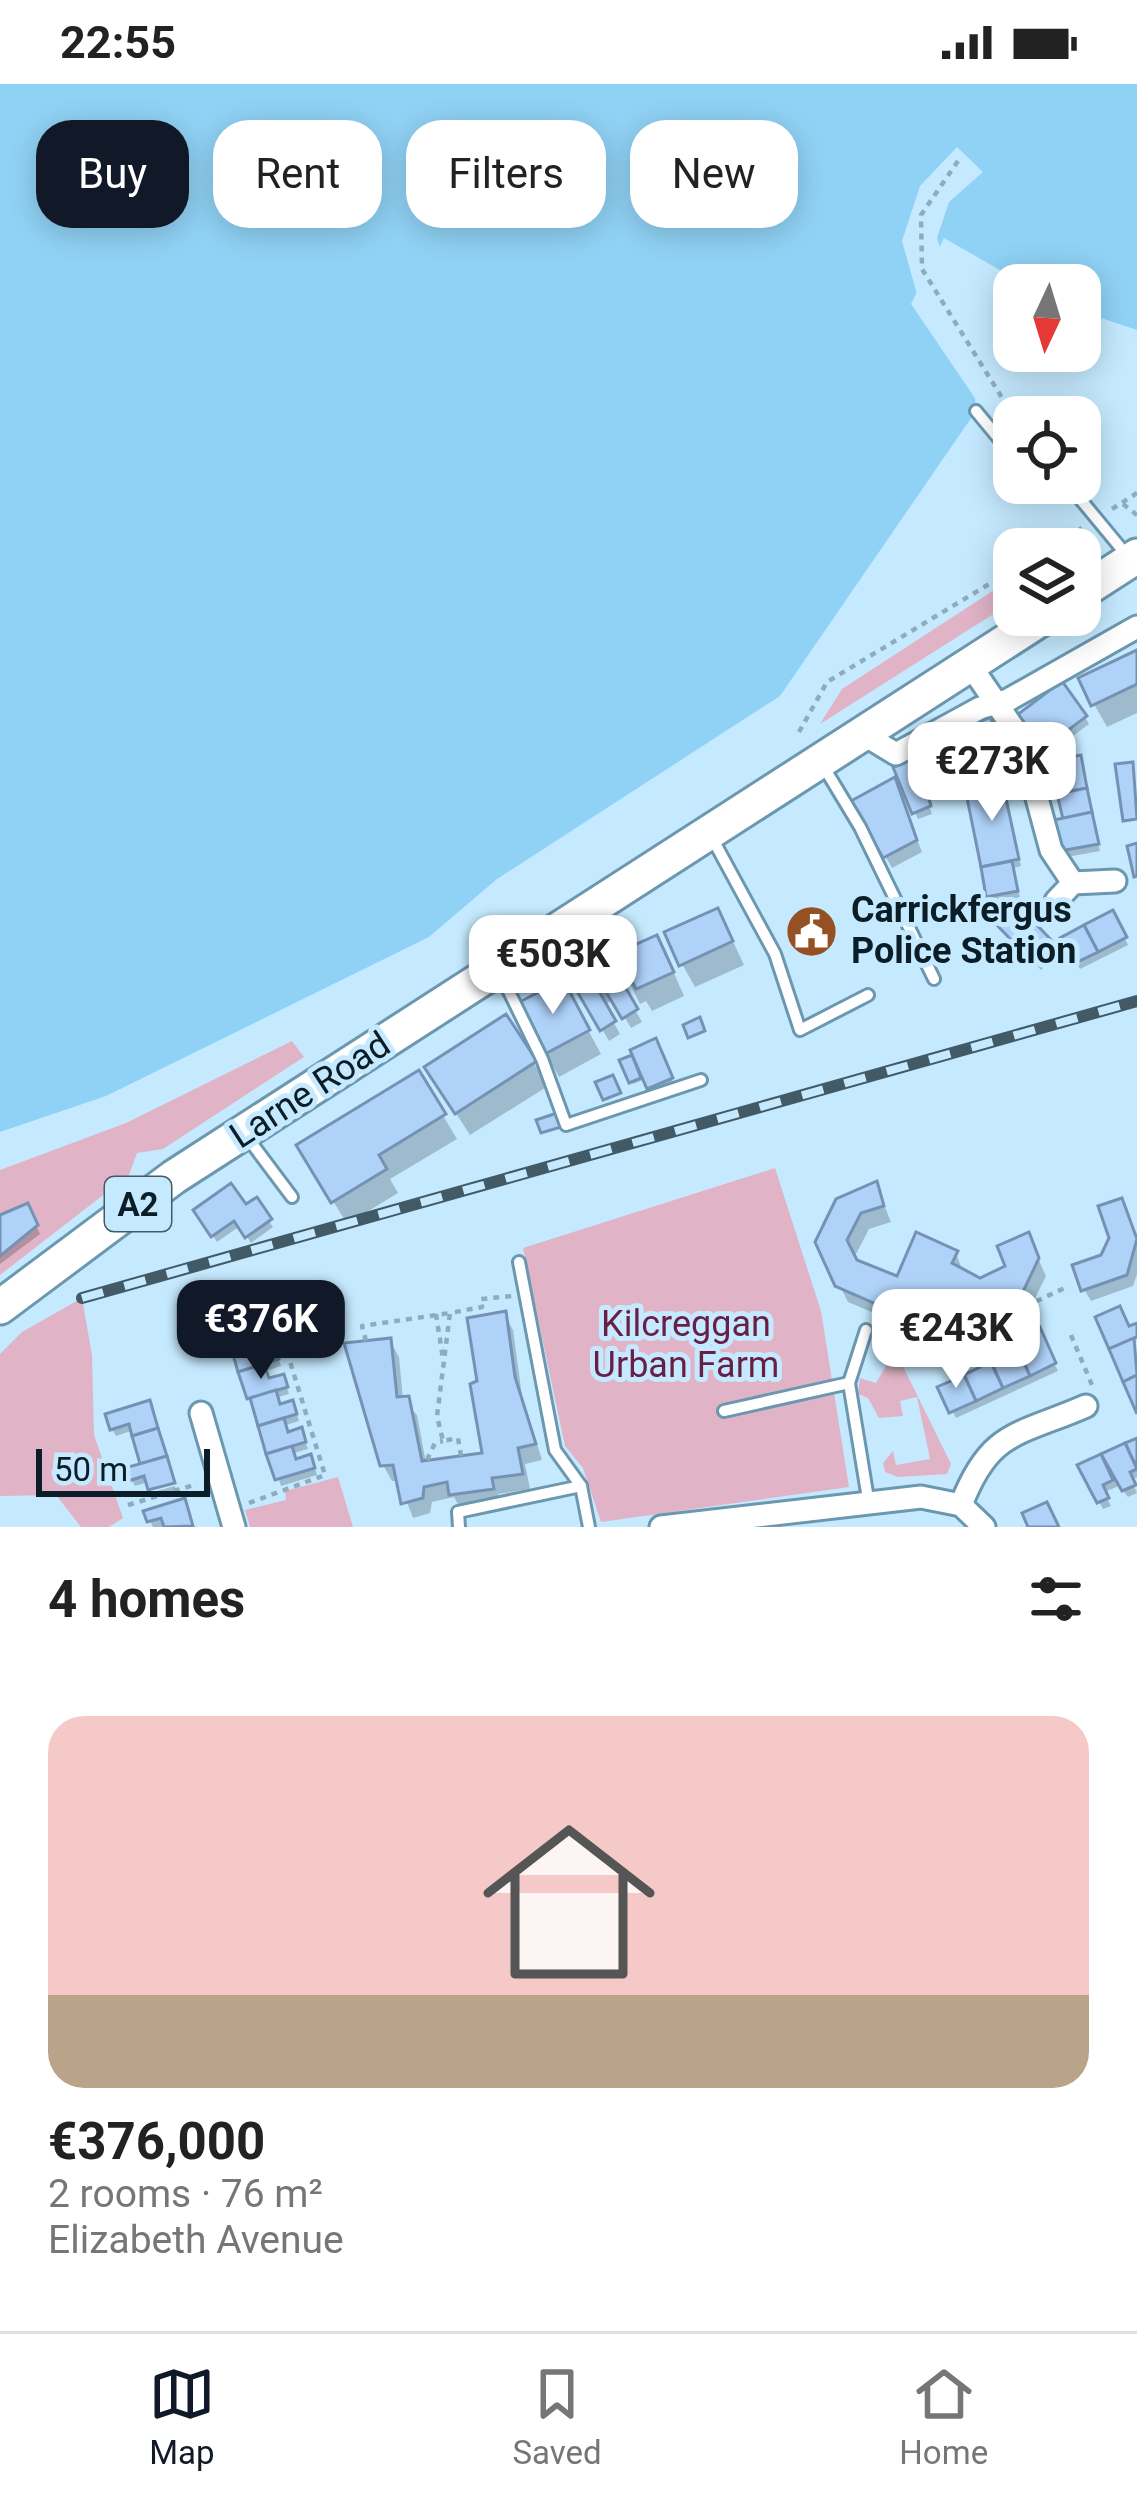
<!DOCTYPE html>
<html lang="en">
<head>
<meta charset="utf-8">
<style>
	body { margin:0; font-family:Roboto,sans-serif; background:#f2f2f2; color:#222; height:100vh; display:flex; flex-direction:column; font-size:45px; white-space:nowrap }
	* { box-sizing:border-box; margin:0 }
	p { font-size:39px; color:#767676 }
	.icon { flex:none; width:66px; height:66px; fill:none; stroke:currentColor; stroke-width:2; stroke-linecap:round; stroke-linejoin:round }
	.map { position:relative; height:1443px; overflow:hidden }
	.sheet { display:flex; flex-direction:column; background:#fff; flex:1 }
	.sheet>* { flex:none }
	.hud { position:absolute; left:36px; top:36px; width:1065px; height:108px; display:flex; gap:24px }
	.needle { width:78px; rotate:184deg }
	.tools { position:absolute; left:993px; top:180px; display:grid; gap:24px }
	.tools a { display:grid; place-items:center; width:108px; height:108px; border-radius:24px; background:#fff; box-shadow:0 6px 30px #0003; font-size:60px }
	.scale { position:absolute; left:36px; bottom:30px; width:174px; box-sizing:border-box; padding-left:12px; border:6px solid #0b1d26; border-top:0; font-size:33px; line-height:42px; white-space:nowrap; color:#0b1d26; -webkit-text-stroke:9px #c5eaff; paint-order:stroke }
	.price { position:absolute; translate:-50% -102px; padding:0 27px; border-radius:24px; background:#fff; color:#222; font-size:39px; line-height:78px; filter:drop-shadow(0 3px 6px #0008) }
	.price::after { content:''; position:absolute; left:50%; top:72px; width:36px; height:27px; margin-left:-18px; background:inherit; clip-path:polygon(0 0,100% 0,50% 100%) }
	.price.active { background:#111827; color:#fff }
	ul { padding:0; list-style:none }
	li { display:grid; align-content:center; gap:24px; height:636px; padding:0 48px }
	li+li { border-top:3px solid #e0e0e0 }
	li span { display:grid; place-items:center; height:372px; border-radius:36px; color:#555 }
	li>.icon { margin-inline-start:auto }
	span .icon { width:216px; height:216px; fill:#fffc; stroke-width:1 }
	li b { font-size:51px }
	h2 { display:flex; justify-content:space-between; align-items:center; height:144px; padding:0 48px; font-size:51px }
	.tag { padding:0 42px; border-radius:36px; background:#fff; box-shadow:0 6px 30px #0003; font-size:42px; line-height:108px }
	.tag.active { background:#111827; color:#fff }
	.status { display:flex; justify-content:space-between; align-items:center; height:84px; padding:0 60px; background:#fff; direction:ltr }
	.status svg { height:33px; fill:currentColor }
	.menu { display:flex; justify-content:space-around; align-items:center; height:168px; border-top:3px solid #e0e0e0; background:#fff; font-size:33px; color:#767676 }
	.menu a { display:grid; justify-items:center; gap:6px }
	.menu .active { color:#111827 }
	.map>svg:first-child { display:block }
</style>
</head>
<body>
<div class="status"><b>22:55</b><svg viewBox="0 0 49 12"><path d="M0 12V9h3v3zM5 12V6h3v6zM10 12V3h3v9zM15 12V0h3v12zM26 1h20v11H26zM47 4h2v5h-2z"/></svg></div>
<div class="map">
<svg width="1137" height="1443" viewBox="0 0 1137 1443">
	<rect width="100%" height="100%" fill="#c5eaff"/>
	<!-- green -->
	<g fill="#e0b4c6">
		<polygon points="1014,493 1014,517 820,640 842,605"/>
		<polygon points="292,957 304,973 163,1065 137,1069 129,1091 0,1191 0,1086 126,1039"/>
		<polygon points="775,1084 821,1227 849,1403 601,1438 583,1384 565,1362 523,1164"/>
		<polygon points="82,1214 92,1271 94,1351 123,1434 109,1443 81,1443 56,1411 0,1412 0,1270 22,1248"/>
		<polygon points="895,1266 951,1380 947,1390 898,1393 885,1388 883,1379 893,1367 896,1381 930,1375 917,1313 900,1317 903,1332 879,1334 868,1314 858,1310 860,1294 876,1299"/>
		<polygon points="338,1393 353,1443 250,1443 245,1426 286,1416 285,1407"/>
	</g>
	<!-- water -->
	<polygon fill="#90d2f5" points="0,0 1137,0 1137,246 1080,227 1080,201 1026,201 944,154 911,220 975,314 976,327 780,612 497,795 429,853 106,1012 0,1048"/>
	<!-- pier -->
	<polygon fill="#c5eaff" points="957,63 983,88 949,118 937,154 942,171 919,217 902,157 920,102"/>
	<!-- shadow -->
	<g fill="#0003">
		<polygon points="1137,569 1137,629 1107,643 1094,620"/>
		<polygon points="1085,633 1089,640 1049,670 1025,639"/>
		<polygon points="989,637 1011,682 992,691 987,681 950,700 941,684 937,687 942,698 925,711 932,730 918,735 896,685"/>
		<polygon points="1079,674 1100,767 1067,773 1063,766"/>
		<polygon points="894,697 922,768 892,784 855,718"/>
		<polygon points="1001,699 1021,782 1014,784 1020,814 993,819 968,706"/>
		<polygon points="1112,830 1128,861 1080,885 1064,856"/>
		<polygon points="999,843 1053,863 1057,870 1041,886"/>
		<polygon points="730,851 744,881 695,903 682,880"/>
		<polygon points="616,872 669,878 684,912 652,927 646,917 640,920"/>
		<polygon points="607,877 642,938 631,944 614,915 604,921 620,950 609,957 574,896"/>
		<polygon points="520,921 575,922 601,970 559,993"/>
		<polygon points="505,934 548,1002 470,1051 441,1006"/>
		<polygon points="659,965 675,1002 653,1011 645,995 633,1000 623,977"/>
		<polygon points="418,990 457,1055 390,1095 398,1109 347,1140 300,1062"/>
		<polygon points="876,1101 891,1138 869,1145 854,1174 857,1179 898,1196 956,1169 963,1188 980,1198 1009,1184 1028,1152 1046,1192 1028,1229 996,1241 945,1227 933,1254 848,1218 818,1158"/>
		<polygon points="256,1117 273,1143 251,1159 240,1142 217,1158 197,1127 245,1125"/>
		<polygon points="1121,1117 1137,1155 1137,1190 1133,1202 1091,1217 1084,1205 1103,1173"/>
		<polygon points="27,1123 40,1150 0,1180 0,1135"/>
		<polygon points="504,1230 513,1246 522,1312 542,1376 525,1380 530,1405 498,1410 501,1420 461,1426 454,1413 432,1418 430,1429 413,1434 399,1397 392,1397 383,1381 390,1257 399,1273 403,1316 417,1331 426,1379 486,1371 481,1299"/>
		<polygon points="1038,1247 1058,1287 956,1334 941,1305 1037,1260"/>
		<polygon points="234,1262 278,1273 281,1282 266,1287 269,1297 286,1300 289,1310 278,1313 281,1323 296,1327 299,1337 286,1341 289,1351 304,1354 308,1365 294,1369 297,1378 314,1381 317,1391 281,1402"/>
		<polygon points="149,1320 149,1398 135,1402 131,1395 144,1382 134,1346 116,1352 112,1345"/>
		<polygon points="1137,1357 1137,1393 1131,1396 1137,1409 1128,1413 1119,1402 1104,1408 1111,1422 1103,1425 1081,1383"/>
		<polygon points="175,1402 176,1406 155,1412 153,1408"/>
		<polygon points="187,1425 193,1443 153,1443 150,1437"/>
	</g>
	<!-- building -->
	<g fill="#afd2f9" stroke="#7592b4" stroke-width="3">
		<polygon points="1137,566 1137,600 1091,622 1078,594"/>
		<polygon points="1062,597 1087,632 1043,665 1017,631"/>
		<polygon points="990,633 1010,674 986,685 966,645"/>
		<polygon points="968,649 981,675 943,695 930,668"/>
		<polygon points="930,668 943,695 928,702 917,673"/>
		<polygon points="1081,671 1087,704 1057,710 1051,677"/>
		<polygon points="917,673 931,722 912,730 893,683"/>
		<polygon points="1133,678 1137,735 1123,737 1115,680"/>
		<polygon points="895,693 917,756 883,774 851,717"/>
		<polygon points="1002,696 1019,775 981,783 965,704"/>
		<polygon points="1087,704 1092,728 1063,735 1057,710"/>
		<polygon points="1092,728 1099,760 1060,767 1054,736"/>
		<polygon points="1137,759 1137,792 1134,793 1127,762"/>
		<polygon points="1012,777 1018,807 986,813 981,783"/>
		<polygon points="1013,815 1035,839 1014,859 992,836"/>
		<polygon points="718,824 733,857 679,882 664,848"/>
		<polygon points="1113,826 1127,853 1098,868 1084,841"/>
		<polygon points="1035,839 1056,861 1035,881 1014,859"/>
		<polygon points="1084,841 1098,868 1073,880 1060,854"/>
		<polygon points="657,851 674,888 636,905 631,895 624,899 612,871"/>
		<polygon points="608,873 638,925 622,935 605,906 600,909 616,937 600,947 570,895"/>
		<polygon points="563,895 590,946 543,971 516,920"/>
		<polygon points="506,930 537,977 455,1030 424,983"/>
		<polygon points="700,933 705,947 688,954 683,941"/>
		<polygon points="656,954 673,994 647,1005 630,966"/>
		<polygon points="632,971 641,994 629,999 619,976"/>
		<polygon points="419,986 446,1030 379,1071 387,1085 331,1119 296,1061"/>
		<polygon points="613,991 621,1009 603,1016 595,998"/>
		<polygon points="557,1029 561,1043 541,1049 536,1036"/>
		<polygon points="877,1097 884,1122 861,1129 847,1156 857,1176 897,1192 916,1148 958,1167 952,1179 980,1194 1005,1182 997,1162 1029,1148 1039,1174 1020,1214 986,1226 937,1213 924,1241 835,1202 815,1158 836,1115"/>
		<polygon points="231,1099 246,1120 257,1113 272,1135 245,1154 234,1137 211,1153 193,1126"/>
		<polygon points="1122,1114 1137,1155 1127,1191 1081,1207 1072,1181 1101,1171 1109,1154 1098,1122"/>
		<polygon points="28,1119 38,1141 0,1172 0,1131"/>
		<polygon points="1120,1222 1129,1242 1137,1239 1137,1253 1109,1265 1095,1233"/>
		<polygon points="506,1227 515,1293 536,1360 518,1364 523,1390 492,1394 494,1405 449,1411 447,1398 424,1403 423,1414 401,1420 393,1381 380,1382 344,1259 391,1254 397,1313 409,1312 422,1377 482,1369 470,1300 477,1297 467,1234"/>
		<polygon points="1040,1243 1056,1279 1030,1292 1018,1266 1033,1259 1028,1248"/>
		<polygon points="256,1251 261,1267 276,1262 279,1275 238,1288 230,1260"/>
		<polygon points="1134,1254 1137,1291 1123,1298 1109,1265"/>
		<polygon points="1013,1255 1030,1292 1003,1304 991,1278 1006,1271 1001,1261"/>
		<polygon points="986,1268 1003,1304 976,1317 964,1291 980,1283 975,1273"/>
		<polygon points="264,1280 269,1294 284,1290 288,1303 247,1315 238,1288"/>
		<polygon points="959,1280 976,1317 949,1329 937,1303 953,1296 948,1285"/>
		<polygon points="1137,1291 1137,1330 1123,1298"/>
		<polygon points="276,1306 280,1320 293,1316 297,1330 258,1342 250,1314"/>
		<polygon points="150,1316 158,1344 132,1352 129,1340 110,1346 105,1330"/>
		<polygon points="284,1334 288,1348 302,1343 306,1358 266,1370 258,1342"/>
		<polygon points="158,1344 167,1372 140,1380 132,1352"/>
		<polygon points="1137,1354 1137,1384 1125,1359"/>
		<polygon points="1125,1359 1137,1385 1130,1388 1136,1401 1122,1407 1101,1370"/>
		<polygon points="292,1362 296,1375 311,1370 315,1384 275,1396 266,1370"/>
		<polygon points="1101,1370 1113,1396 1103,1401 1109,1414 1097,1419 1077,1381"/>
		<polygon points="167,1372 175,1399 148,1406 144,1392 128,1397 125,1384"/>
		<polygon points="185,1414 193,1442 164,1443 161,1434 147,1438 143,1427"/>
		<polygon points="1047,1418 1059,1443 1028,1443 1022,1429"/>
	</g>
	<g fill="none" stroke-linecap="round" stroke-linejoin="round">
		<defs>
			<g id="lane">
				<polyline points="976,327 1014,373"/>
				<polyline points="1035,399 1077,412"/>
				<polyline points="1067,399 1129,474"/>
				<polyline points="822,680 860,743 934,895"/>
				<polyline points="711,752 775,870 800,946 868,911"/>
				<polyline points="500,889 542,975 566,1041 701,996"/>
				<polyline points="247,1053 292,1113"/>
				<polyline points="519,1178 555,1366 581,1402 589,1443"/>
				<polyline points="866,1246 849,1299 868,1415"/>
				<polyline points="724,1327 849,1299"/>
				<polyline points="459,1443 458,1428 581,1402"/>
			</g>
			<g id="street">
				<polyline points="970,581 1021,655 1051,766 1073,799"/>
				<polyline points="863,650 896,670 980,624 1008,616 1137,543"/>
				<polyline points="1056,817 1073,799 1115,797"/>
				<polyline points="201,1329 234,1443"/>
				<path d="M961,1421C990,1346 1017,1352 1086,1322"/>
				<polyline points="661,1443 921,1413 961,1421 984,1443"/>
			</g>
			<g id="primary">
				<polyline points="1080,509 1137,472"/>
				<polyline points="0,1223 174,1093 1047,531"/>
			</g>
		</defs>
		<!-- lane casing -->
		<use href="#lane" stroke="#6b97af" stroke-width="16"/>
		<!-- street casing -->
		<use href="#street" stroke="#6b97af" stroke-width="27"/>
		<!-- primary casing -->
		<use href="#primary" stroke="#6b97af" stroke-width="39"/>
		<!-- path -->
		<g stroke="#8dacbd" stroke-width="4.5" stroke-dasharray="6 6" stroke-linecap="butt">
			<polyline points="958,77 921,131 922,185 1014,333"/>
			<polyline points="1123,420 1137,431"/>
			<polyline points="1112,425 1137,409"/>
			<polyline points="1047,465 1082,444"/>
			<polyline points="799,648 827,598 1014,485"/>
			<polyline points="436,1230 443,1275"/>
			<polyline points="883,1246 931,1266 1069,1202"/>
			<polyline points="1071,1251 1092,1301"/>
			<polyline points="366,1257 362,1242 450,1229"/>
			<polyline points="461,1372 458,1354 443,1357 437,1332 450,1229 482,1223 481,1215 512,1212"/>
			<polyline points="427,1376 435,1359 443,1357"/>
			<polyline points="249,1419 325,1391 283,1255"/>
			<polyline points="128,1421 197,1400"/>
		</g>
		<!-- lane -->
		<use href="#lane" stroke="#fff" stroke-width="10"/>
		<!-- street -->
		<use href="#street" stroke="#fff" stroke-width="21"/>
		<!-- primary -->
		<use href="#primary" stroke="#fff" stroke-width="33"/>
		<defs>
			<polyline id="rail" points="82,1214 1137,917"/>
		</defs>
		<!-- rail casing -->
		<use href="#rail" stroke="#425a66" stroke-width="12"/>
		<!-- rail -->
		<use href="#rail" stroke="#c5eaff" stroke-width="8" stroke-dasharray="22" stroke-linecap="butt"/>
	</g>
	<!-- icons -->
	<defs>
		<symbol id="civic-disc" viewBox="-11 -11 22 22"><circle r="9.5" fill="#955123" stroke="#c5eaff"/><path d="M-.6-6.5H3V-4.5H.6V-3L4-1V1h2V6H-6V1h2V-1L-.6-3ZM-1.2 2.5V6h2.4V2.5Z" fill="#fff"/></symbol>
	</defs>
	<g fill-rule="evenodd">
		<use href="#civic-disc" x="782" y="818" width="59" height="59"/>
	</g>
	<g text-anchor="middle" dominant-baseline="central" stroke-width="10" stroke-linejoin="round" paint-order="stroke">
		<!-- shield labels -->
		<rect fill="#c5eaff" stroke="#435a67" stroke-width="3" x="105" y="1093" width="66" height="54" rx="9"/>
		<g font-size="33" font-weight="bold" fill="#0b1d26">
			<text x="138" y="1120">A2</text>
		</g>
		<!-- poi labels -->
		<g font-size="36" font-weight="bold" fill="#0b1d26" stroke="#c5eaff" text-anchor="start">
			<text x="851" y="826">Carrickfergus<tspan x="851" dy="41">Police Station</tspan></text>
		</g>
		<!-- street labels -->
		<g font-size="36" fill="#0b1d26" stroke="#c5eaff">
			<text transform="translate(310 1006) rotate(-33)">Larne Road</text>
		</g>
		<!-- park labels -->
		<g font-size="36" fill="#681e45" stroke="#c5eaff">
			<text x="686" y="1240">Kilcreggan<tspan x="686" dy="41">Urban Farm</tspan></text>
		</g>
	</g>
</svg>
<div class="tools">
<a><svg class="needle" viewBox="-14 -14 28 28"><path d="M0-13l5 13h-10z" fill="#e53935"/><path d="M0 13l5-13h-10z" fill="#767676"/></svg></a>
<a><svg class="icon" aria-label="locate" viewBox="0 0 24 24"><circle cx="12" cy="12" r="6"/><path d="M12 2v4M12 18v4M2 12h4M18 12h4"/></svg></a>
<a><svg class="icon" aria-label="layers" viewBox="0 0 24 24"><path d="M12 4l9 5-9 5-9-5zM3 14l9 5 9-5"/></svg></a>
</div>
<div class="scale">50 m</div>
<b class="price" style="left:992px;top:740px">€273K</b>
<b class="price" style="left:553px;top:933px">€503K</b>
<b class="price active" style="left:261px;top:1298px">€376K</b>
<b class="price" style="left:956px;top:1307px">€243K</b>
<div class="hud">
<a class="tag active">Buy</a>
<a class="tag">Rent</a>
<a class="tag">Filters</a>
<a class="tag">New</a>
</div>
</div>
<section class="sheet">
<h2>4 homes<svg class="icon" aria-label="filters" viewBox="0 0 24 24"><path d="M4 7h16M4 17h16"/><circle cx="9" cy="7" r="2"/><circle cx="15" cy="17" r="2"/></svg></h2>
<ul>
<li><span style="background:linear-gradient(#f6c9c9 75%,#b9a48a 0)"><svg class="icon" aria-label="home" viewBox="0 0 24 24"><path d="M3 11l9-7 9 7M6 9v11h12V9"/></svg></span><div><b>€376,000</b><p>2 rooms · 76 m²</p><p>Elizabeth Avenue</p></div></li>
</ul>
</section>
<nav class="menu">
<a class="active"><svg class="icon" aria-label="map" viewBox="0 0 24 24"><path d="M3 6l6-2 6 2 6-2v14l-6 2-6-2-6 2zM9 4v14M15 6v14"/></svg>Map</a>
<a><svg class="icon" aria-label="saved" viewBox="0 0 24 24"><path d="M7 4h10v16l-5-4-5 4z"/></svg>Saved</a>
<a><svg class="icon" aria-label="home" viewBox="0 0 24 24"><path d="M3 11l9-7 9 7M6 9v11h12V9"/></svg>Home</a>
</nav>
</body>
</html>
